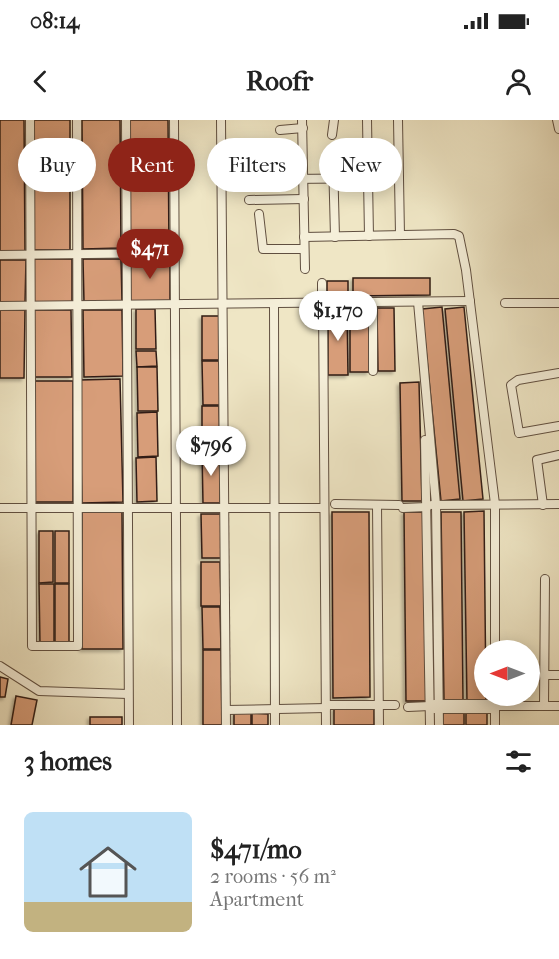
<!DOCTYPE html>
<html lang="en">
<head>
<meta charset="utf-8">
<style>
	body { margin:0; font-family:"IM FELL French Canon",serif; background:#f6f6f6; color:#222; height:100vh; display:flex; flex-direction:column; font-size:22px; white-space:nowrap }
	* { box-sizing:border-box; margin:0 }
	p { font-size:20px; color:#767676 }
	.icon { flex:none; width:33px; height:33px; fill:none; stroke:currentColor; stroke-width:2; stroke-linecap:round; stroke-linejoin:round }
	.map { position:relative; height:605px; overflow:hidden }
	.sheet { display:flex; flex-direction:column; background:#fff; flex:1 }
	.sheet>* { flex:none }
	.banner { position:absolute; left:18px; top:18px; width:524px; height:54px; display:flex; gap:12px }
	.needle { width:39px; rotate:270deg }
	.buttons { position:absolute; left:474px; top:520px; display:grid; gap:12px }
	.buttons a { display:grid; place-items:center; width:66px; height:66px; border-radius:50%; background:#fff; box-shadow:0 3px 15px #0003; font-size:30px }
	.price { position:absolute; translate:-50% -51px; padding:0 14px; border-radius:21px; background:#fff; color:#222; font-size:20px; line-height:39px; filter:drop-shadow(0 2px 3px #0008) }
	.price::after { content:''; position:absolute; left:50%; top:36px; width:18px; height:14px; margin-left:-9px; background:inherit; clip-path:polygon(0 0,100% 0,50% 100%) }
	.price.current { background:#8f2418; color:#fff }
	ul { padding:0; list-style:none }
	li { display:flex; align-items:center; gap:18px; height:150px; padding:0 24px }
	li span { display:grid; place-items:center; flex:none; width:168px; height:120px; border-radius:9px; color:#555 }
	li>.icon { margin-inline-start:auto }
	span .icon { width:72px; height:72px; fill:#fffc; stroke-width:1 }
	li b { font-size:26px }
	h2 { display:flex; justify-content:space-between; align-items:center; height:72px; padding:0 24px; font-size:26px }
	.tag { padding:0 21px; border-radius:27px; background:#fff; box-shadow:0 3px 15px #0003; font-size:21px; line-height:54px }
	.tag.current { background:#8f2418; color:#fff }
	.status { display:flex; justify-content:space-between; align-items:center; height:42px; padding:0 30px; background:#fff; direction:ltr }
	.status svg { height:16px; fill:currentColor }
	header { display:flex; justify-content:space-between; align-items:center; height:78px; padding:0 24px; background:#fff; font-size:27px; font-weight:800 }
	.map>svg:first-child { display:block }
</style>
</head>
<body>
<div class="status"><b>08:14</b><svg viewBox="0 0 49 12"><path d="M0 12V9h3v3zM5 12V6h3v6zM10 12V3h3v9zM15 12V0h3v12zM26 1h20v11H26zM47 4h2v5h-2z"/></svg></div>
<header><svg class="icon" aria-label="back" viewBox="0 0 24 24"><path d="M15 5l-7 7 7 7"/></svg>Roofr<svg class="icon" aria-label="person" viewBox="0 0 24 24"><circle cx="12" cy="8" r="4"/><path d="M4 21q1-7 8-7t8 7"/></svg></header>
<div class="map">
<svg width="559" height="605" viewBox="0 0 559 605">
	<defs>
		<filter id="shadow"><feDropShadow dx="-2.5" dy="2.5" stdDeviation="1.5" flood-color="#0004"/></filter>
	</defs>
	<rect width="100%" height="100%" fill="#efe6c5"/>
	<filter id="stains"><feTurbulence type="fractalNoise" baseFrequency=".00333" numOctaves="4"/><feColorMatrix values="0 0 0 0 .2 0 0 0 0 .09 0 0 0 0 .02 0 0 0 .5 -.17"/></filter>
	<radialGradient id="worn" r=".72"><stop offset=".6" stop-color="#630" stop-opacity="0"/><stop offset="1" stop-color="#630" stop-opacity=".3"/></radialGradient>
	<!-- building -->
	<g fill="#d79d79" stroke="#301d14" stroke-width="1.5" filter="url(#shadow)">
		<polygon points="0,0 24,0 25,132 0,132"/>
		<rect x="33" y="0" width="37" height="130"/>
		<polygon points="82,0 120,0 121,128 83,129"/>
		<polygon points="127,0 168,0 169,130 128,130"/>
		<rect x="130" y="137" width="40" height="45"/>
		<rect x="32" y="139" width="40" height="46"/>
		<polygon points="83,139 121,139 122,181 84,182"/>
		<polygon points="0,140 26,140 25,183 0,183"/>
		<polygon points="353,158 430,158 430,175 353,176"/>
		<rect x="327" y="161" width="21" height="16"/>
		<polygon points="442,187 460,379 441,381 422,189"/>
		<polygon points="464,187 483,379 463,381 445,189"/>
		<polygon points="328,188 347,188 348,255 328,255"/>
		<polygon points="377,188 394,188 395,251 378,251"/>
		<polygon points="136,189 155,189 156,229 136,229"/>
		<rect x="350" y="189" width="19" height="63"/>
		<polygon points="0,190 25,190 24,258 0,258"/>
		<polygon points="33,190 71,190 72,257 33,257"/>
		<polygon points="83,190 122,190 123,256 84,257"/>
		<polygon points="202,196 219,196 220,240 202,240"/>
		<polygon points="136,231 156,231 157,246 137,247"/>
		<polygon points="202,241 220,241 220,285 203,285"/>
		<polygon points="137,247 157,247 158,291 138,291"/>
		<polygon points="120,259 123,382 82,383 79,260"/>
		<polygon points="34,261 73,261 73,382 35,382"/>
		<polygon points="419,262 422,381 402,381 400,263"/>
		<polygon points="202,286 219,286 220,330 202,330"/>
		<polygon points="157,292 158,336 138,337 137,293"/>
		<polygon points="202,331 220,331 220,383 203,383"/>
		<polygon points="156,337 157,381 137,382 136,338"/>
		<polygon points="484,391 486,580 467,581 464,392"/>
		<polygon points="82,392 122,392 123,529 82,529"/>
		<polygon points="332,392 369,392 370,577 333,578"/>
		<polygon points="404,392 423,392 426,581 406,581"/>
		<polygon points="441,392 461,392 463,580 444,581"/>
		<polygon points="201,394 221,394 222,438 202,438"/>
		<polygon points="39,411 53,411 53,462 39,463"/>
		<rect x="55" y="411" width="14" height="52"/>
		<polygon points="201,442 220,442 221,486 201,486"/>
		<polygon points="39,464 54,464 54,524 40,524"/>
		<rect x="55" y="464" width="14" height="59"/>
		<polygon points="202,487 220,487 221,529 203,529"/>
		<polygon points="203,530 221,530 222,605 203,605"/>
		<polygon points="0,557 8,559 5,577 0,577"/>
		<polygon points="16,576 37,580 32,605 11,605"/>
		<rect x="334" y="588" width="40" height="17"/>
		<rect x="443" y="592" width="21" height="13"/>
		<rect x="234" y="593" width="17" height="12"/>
		<polygon points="252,593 268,594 268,605 252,605"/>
		<rect x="466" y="593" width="21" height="12"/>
		<rect x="90" y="597" width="32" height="8"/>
	</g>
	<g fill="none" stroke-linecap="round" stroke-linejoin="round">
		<defs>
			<g id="minor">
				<polyline points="30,0 32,526 78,526 77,0"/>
				<polyline points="126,0 129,605"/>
				<polyline points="174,0 177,605"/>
				<polyline points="221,0 226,605"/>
				<polyline points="302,0 305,149"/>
				<polyline points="367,0 369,116"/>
				<polyline points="398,0 400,115"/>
				<polyline points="557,0 559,9"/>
				<polyline points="280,10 303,8"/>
				<polyline points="332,15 334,0"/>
				<polyline points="333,39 335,117"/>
				<polyline points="286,59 399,58"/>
				<polyline points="249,80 304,79"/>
				<polyline points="259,94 263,129 304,129"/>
				<polyline points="304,117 454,114 459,116 466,150 495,384 495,531"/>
				<polyline points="0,135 174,133"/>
				<polyline points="322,163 322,184"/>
				<polyline points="418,182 436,385 439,605"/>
				<polyline points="323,183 326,605"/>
				<polyline points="373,183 373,251"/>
				<polyline points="505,183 559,183"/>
				<polyline points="274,184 275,605"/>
				<polyline points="0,186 470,181"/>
				<polyline points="559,253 518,260 511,265 519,313 559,306"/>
				<polyline points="425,320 430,605"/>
				<polyline points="335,384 399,385"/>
				<polyline points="377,385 379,605"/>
				<polyline points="432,385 559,384"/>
				<polyline points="543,385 537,340 559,335"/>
				<polyline points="0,388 324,388"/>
				<polyline points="403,388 427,387"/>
				<polyline points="0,546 39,571 128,574"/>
				<polyline points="544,555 559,555"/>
				<polyline points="434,584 495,584"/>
				<polyline points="326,585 395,585"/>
				<polyline points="495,586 559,586"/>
				<polyline points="544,586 545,459"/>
				<polyline points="408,587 430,586"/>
				<polyline points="434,589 495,589"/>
				<polyline points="226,590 326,588"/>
				<polyline points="495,605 495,576"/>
			</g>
		</defs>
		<!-- minor casing -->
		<use href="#minor" stroke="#604f40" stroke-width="10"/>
		<!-- minor -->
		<use href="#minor" stroke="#f5efd9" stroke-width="8"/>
	</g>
	<rect width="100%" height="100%" filter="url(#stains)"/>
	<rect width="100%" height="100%" fill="url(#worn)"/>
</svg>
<div class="buttons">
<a><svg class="needle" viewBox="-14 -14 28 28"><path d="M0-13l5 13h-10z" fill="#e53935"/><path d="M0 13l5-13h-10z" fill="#767676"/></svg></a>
</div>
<b class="price current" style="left:150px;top:160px">$471</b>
<b class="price" style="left:338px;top:222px">$1,170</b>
<b class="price" style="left:211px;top:357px">$796</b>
<div class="banner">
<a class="tag">Buy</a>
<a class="tag current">Rent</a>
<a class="tag">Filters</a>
<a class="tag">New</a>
</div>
</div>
<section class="sheet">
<h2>3 homes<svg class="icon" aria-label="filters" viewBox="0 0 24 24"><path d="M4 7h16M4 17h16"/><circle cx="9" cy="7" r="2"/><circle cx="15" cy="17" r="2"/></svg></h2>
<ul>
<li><span style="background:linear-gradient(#bfe0f5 75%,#c2b280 0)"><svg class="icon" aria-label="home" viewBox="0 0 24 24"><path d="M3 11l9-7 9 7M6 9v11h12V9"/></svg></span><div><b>$471/mo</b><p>2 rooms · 56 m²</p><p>Apartment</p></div></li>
</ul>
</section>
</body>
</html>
